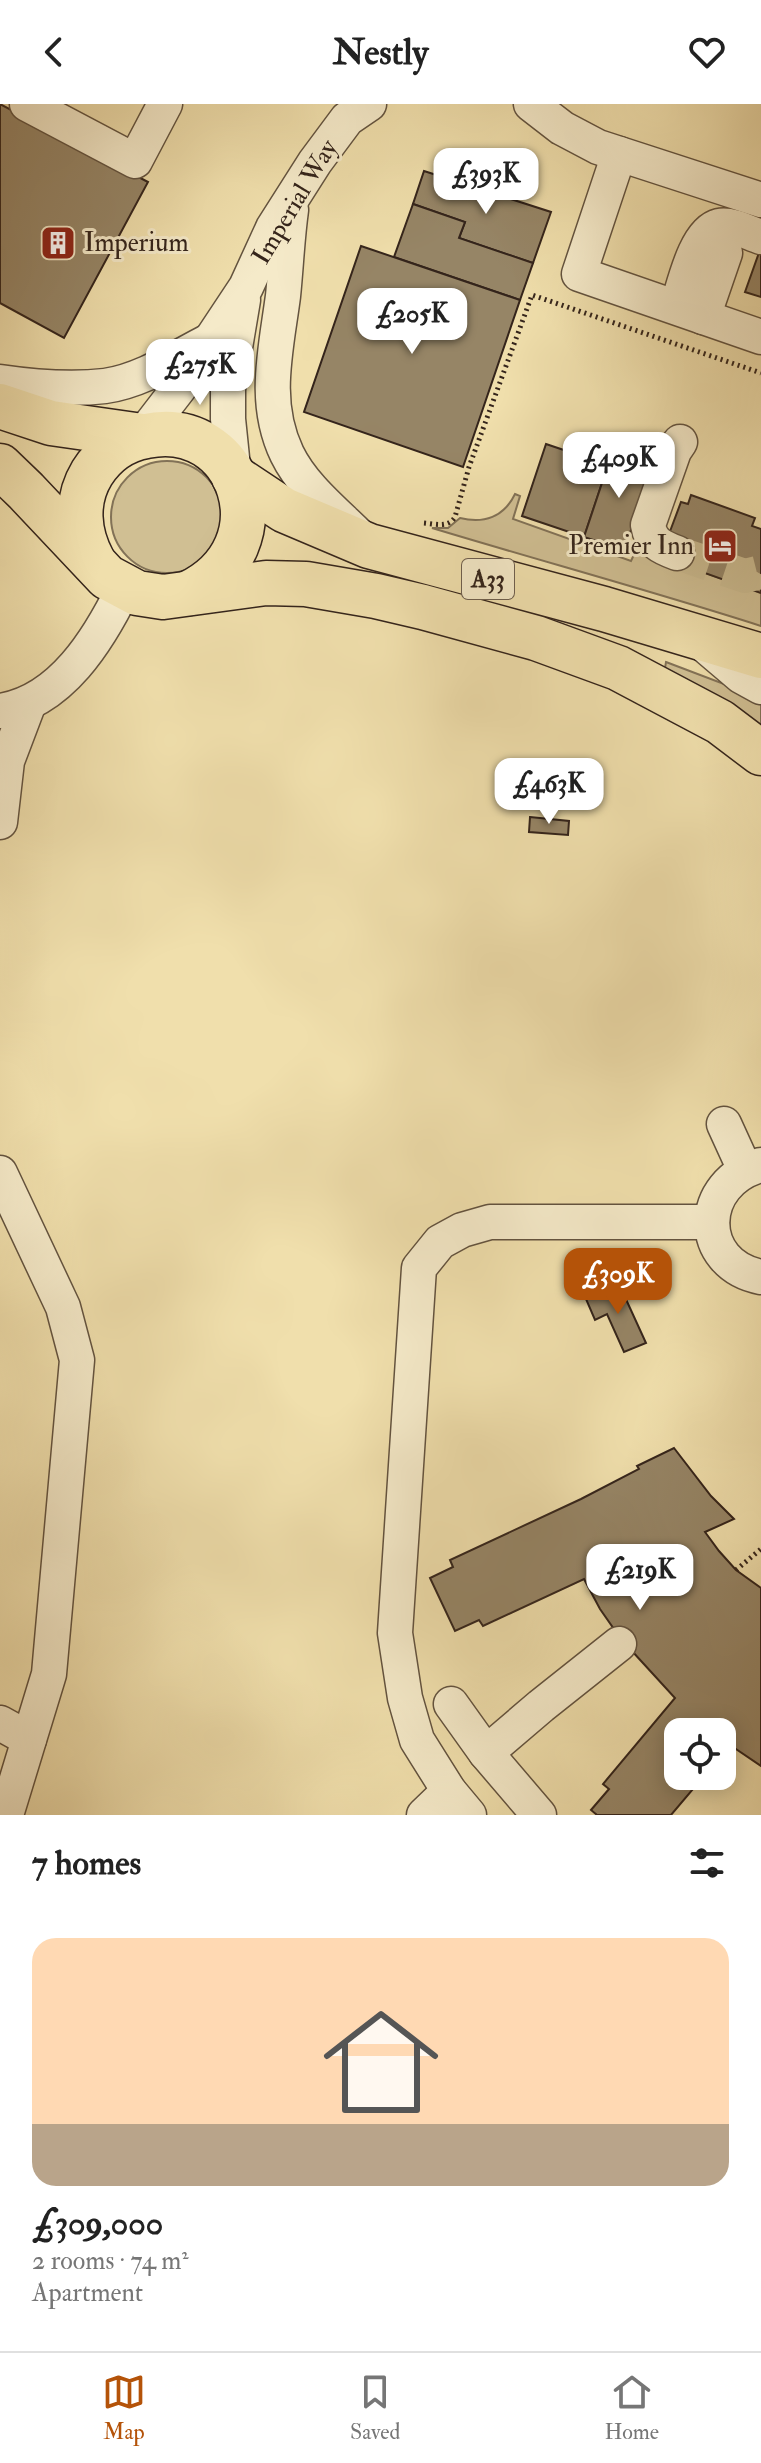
<!DOCTYPE html>
<html lang="en">
<head>
<meta charset="utf-8">
<style>
	body { margin:0; font-family:"IM FELL Double Pica",serif; background:#f6f6f6; color:#222; height:100vh; display:flex; flex-direction:column; font-size:30px; white-space:nowrap }
	* { box-sizing:border-box; margin:0 }
	p { font-size:26px; color:#767676 }
	.icon { flex:none; width:44px; height:44px; fill:none; stroke:currentColor; stroke-width:2; stroke-linecap:round; stroke-linejoin:round }
	.map { position:relative; height:1711px; overflow:hidden }
	.side { display:flex; flex-direction:column; background:#fff; flex:1 }
	.side>* { flex:none }
	.tools { position:absolute; left:664px; top:1614px; display:grid; gap:16px }
	.tools a { display:grid; place-items:center; width:72px; height:72px; border-radius:16px; background:#fff; box-shadow:0 4px 20px #0003; font-size:40px }
	.price { position:absolute; translate:-50% -68px; padding:0 18px; border-radius:16px; background:#fff; color:#222; font-size:26px; line-height:52px; filter:drop-shadow(0 2px 4px #0008) }
	.price::after { content:''; position:absolute; left:50%; top:48px; width:24px; height:18px; margin-left:-12px; background:inherit; clip-path:polygon(0 0,100% 0,50% 100%) }
	.price.on { background:#b45309; color:#fff }
	ul { padding:0; list-style:none }
	li { display:grid; align-content:center; gap:16px; height:424px; padding:0 32px }
	li+li { border-top:2px solid #e0e0e0 }
	li span { display:grid; place-items:center; height:248px; border-radius:24px; color:#555 }
	li>.icon { margin-inline-start:auto }
	span .icon { width:144px; height:144px; fill:#fffc; stroke-width:1 }
	li b { font-size:34px }
	h2 { display:flex; justify-content:space-between; align-items:center; height:96px; padding:0 32px; font-size:34px }
	header { display:flex; justify-content:space-between; align-items:center; height:104px; padding:0 32px; background:#fff; font-size:36px; font-weight:700 }
	.menu { display:flex; justify-content:space-around; align-items:center; height:112px; border-top:2px solid #e0e0e0; background:#fff; font-size:22px; color:#767676 }
	.menu a { display:grid; justify-items:center; gap:4px }
	.menu .on { color:#b45309 }
	.map>svg:first-child { display:block }
</style>
</head>
<body>
<header><svg class="icon" aria-label="back" viewBox="0 0 24 24"><path d="M15 5l-7 7 7 7"/></svg>Nestly<svg class="icon" aria-label="heart" viewBox="0 0 24 24"><path d="M12 20l-8-8c-3-5 5-10 8-4 3-6 11-1 8 4z"/></svg></header>
<div class="map">
<svg width="761" height="1711" viewBox="0 0 761 1711">
	<rect width="100%" height="100%" fill="#f0dfac"/>
	<filter id="stains"><feTurbulence type="fractalNoise" baseFrequency=".0025" numOctaves="4"/><feColorMatrix values="0 0 0 0 .2 0 0 0 0 .09 0 0 0 0 .02 0 0 0 .5 -.17"/></filter>
	<radialGradient id="worn" r=".72"><stop offset=".6" stop-color="#630" stop-opacity="0"/><stop offset="1" stop-color="#630" stop-opacity=".3"/></radialGradient>
	<!-- green -->
	<g fill="#d0bf93" stroke="#827257" stroke-width="2">
		<circle cx="167" cy="413" r="56"/>
		<path d="M515,390L520,392L513,415L631,457L638,442L676,455L675,458L761,489V522C652,487 541,457 432,424H448L460,414C484,420 504,413 515,390Z"/>
		<polygon points="666,558 761,594 761,624 665,564"/>
	</g>
	<!-- building -->
	<g fill="#968566" stroke="#34241b" stroke-width="2">
		<polygon points="0,0 148,78 64,234 0,199"/>
		<polygon points="424,67 551,108 533,159 459,134 465,118 413,100"/>
		<polygon points="413,100 465,118 459,134 533,159 520,196 394,153"/>
		<polygon points="361,142 520,196 463,363 304,308"/>
		<polygon points="761,143 761,193 745,188"/>
		<polygon points="546,340 608,361 584,433 522,412"/>
		<polygon points="613,346 654,360 624,446 584,433"/>
		<polygon points="691,391 755,414 752,422 761,425 761,489 674,458 669,430 681,398 688,400"/>
		<polygon points="530,713 569,717 568,731 529,728"/>
		<polygon points="619,1180 646,1239 624,1248 607,1210 595,1216 586,1195"/>
		<polygon points="674,1344 711,1392 734,1415 705,1428 719,1447 736,1466 761,1484 761,1662 730,1641 722,1650 722,1628 678,1628 678,1672 704,1672 671,1711 597,1711 591,1706 609,1685 603,1680 675,1594 621,1535 600,1505 584,1475 483,1522 479,1516 455,1527 430,1474 453,1463 450,1456 581,1395 639,1365 637,1362"/>
	</g>
	<g fill="none" stroke-linecap="round" stroke-linejoin="round">
		<!-- minor-tunnel -->
		<polyline stroke="#caba8f" stroke-width="34" stroke-dasharray="34 17" stroke-linecap="butt" points="677,449 745,472 757,469 761,462"/>
		<defs>
			<g id="minor">
				<polyline points="27,0 135,57 165,0"/>
				<polyline points="531,0 562,24 598,43 761,96"/>
				<polyline points="619,50 579,170 761,233"/>
				<path d="M291,106C287,135 286,163 283,192C276,246 262,298 287,350C303,383 335,408 360,433"/>
				<path d="M677,203C684,182 695,128 719,122C731,119 749,129 761,133"/>
				<polyline points="703,213 725,149"/>
				<path d="M0,278C34,283 71,286 105,282C141,277 176,254 207,238"/>
				<polyline points="142,332 179,284 246,183 273,124 315,58 347,15 369,0"/>
				<polyline points="234,373 228,315 228,285 243,196"/>
				<path d="M677,449C661,443 651,439 648,421L674,347L680,338"/>
				<polyline points="701,538 741,572 761,583"/>
				<path d="M0,607C61,598 99,535 124,484"/>
				<polyline points="0,718 7,657 29,599"/>
				<polyline points="724,1020 745,1066"/>
				<path d="M761,1061C697,1078 695,1160 761,1173"/>
				<polyline points="0,1069 63,1203 77,1256 49,1570 6,1711"/>
				<polyline points="451,1600 486,1649 539,1711"/>
				<polyline points="0,1619 29,1635"/>
				<polyline points="486,1649 541,1602 619,1540"/>
				<polyline points="424,1711 449,1687"/>
				<polyline points="469,1711 449,1687 417,1636 405,1594 395,1529 419,1164 440,1138 462,1126 490,1118 712,1118"/>
			</g>
			<g id="highway">
				<polyline points="0,302 51,319 142,332"/>
				<polyline points="0,362 26,387 107,473 137,489 163,493 266,479 306,480 376,492 423,503 536,534 618,564 720,618 761,649"/>
				<polyline points="234,373 284,406 369,442 604,505 761,552"/>
				<path d="M93,457C78,429 75,397 92,369C104,350 123,336 146,332C240,312 286,442 189,489"/>
			</g>
		</defs>
		<!-- minor casing -->
		<use href="#minor" stroke="#63533f" stroke-width="37"/>
		<!-- highway casing -->
		<use href="#highway" stroke="#34241b" stroke-width="47"/>
		<!-- path -->
		<g stroke="#34241b" stroke-width="5" stroke-dasharray="2 4" stroke-linecap="butt">
			<path d="M424,419C436,420 448,424 455,413L469,363L532,191L761,269"/>
			<polyline points="736,1466 761,1445"/>
		</g>
		<!-- minor -->
		<use href="#minor" stroke="#f5eac9" stroke-width="34"/>
		<!-- highway -->
		<use href="#highway" stroke="#f0dfac" stroke-width="44"/>
	</g>
	<!-- icons -->
	<defs>
		<symbol id="building-square" viewBox="-11 -11 22 22"><rect x="-9" y="-9" width="18" height="18" rx="4" fill="#8f2418" stroke="#f5eac9"/><path d="M-4-6H4V6H1V3H-1V6H-4ZM-2.5-4.3h1.7v1.8h-1.7ZM.8-4.3h1.7v1.8H.8ZM-2.5-1h1.7V.8h-1.7ZM.8-1h1.7V.8H.8Z" fill="#fff"/></symbol>
		<symbol id="hotel-square" viewBox="-11 -11 22 22"><rect x="-9" y="-9" width="18" height="18" rx="4" fill="#8f2418" stroke="#f5eac9"/><path d="M-6-4.5h1.5V1H6V5H4.5V3h-9V5H-6ZM-4 0a1.8 1.8 0 1 1 3.6 0ZM.5 0V-2.5h3Q6-2.5 6 0Z" fill="#fff"/></symbol>
	</defs>
	<g fill-rule="evenodd">
		<use href="#building-square" x="38" y="119" width="40" height="40"/>
		<use href="#hotel-square" x="700" y="422" width="40" height="40"/>
	</g>
	<g text-anchor="middle" dominant-baseline="central" stroke-width="6" stroke-linejoin="round" paint-order="stroke">
		<!-- shield labels -->
		<rect fill="#f5eac9" stroke="#6e5f4f" stroke-width="2" x="462" y="455" width="52" height="40" rx="6"/>
		<g font-size="24" font-weight="bold" fill="#34241b">
			<text x="488" y="475">A33</text>
		</g>
		<!-- street labels -->
		<g font-size="26" fill="#34241b" stroke="#f5eac9">
			<text transform="translate(295 98) rotate(-59)">Imperial Way</text>
		</g>
		<!-- poi labels -->
		<g font-size="26" fill="#34241b" stroke="#f5eac9" text-anchor="start">
			<text x="84" y="139">Imperium</text>
			<text x="694" y="442" text-anchor="end">Premier Inn</text>
		</g>
	</g>
	<rect width="100%" height="100%" filter="url(#stains)"/>
	<rect width="100%" height="100%" fill="url(#worn)"/>
</svg>
<div class="tools">
<a><svg class="icon" aria-label="locate" viewBox="0 0 24 24"><circle cx="12" cy="12" r="6"/><path d="M12 2v4M12 18v4M2 12h4M18 12h4"/></svg></a>
</div>
<b class="price" style="left:486px;top:112px">£393K</b>
<b class="price" style="left:412px;top:252px">£205K</b>
<b class="price" style="left:200px;top:303px">£275K</b>
<b class="price" style="left:619px;top:396px">£409K</b>
<b class="price" style="left:549px;top:722px">£463K</b>
<b class="price on" style="left:618px;top:1212px">£309K</b>
<b class="price" style="left:640px;top:1508px">£219K</b>
</div>
<section class="side">
<h2>7 homes<svg class="icon" aria-label="filters" viewBox="0 0 24 24"><path d="M4 7h16M4 17h16"/><circle cx="9" cy="7" r="2"/><circle cx="15" cy="17" r="2"/></svg></h2>
<ul>
<li><span style="background:linear-gradient(#ffd9b3 75%,#b9a48a 0)"><svg class="icon" aria-label="home" viewBox="0 0 24 24"><path d="M3 11l9-7 9 7M6 9v11h12V9"/></svg></span><div><b>£309,000</b><p>2 rooms · 74 m²</p><p>Apartment</p></div></li>
</ul>
</section>
<nav class="menu">
<a class="on"><svg class="icon" aria-label="map" viewBox="0 0 24 24"><path d="M3 6l6-2 6 2 6-2v14l-6 2-6-2-6 2zM9 4v14M15 6v14"/></svg>Map</a>
<a><svg class="icon" aria-label="saved" viewBox="0 0 24 24"><path d="M7 4h10v16l-5-4-5 4z"/></svg>Saved</a>
<a><svg class="icon" aria-label="home" viewBox="0 0 24 24"><path d="M3 11l9-7 9 7M6 9v11h12V9"/></svg>Home</a>
</nav>
</body>
</html>
